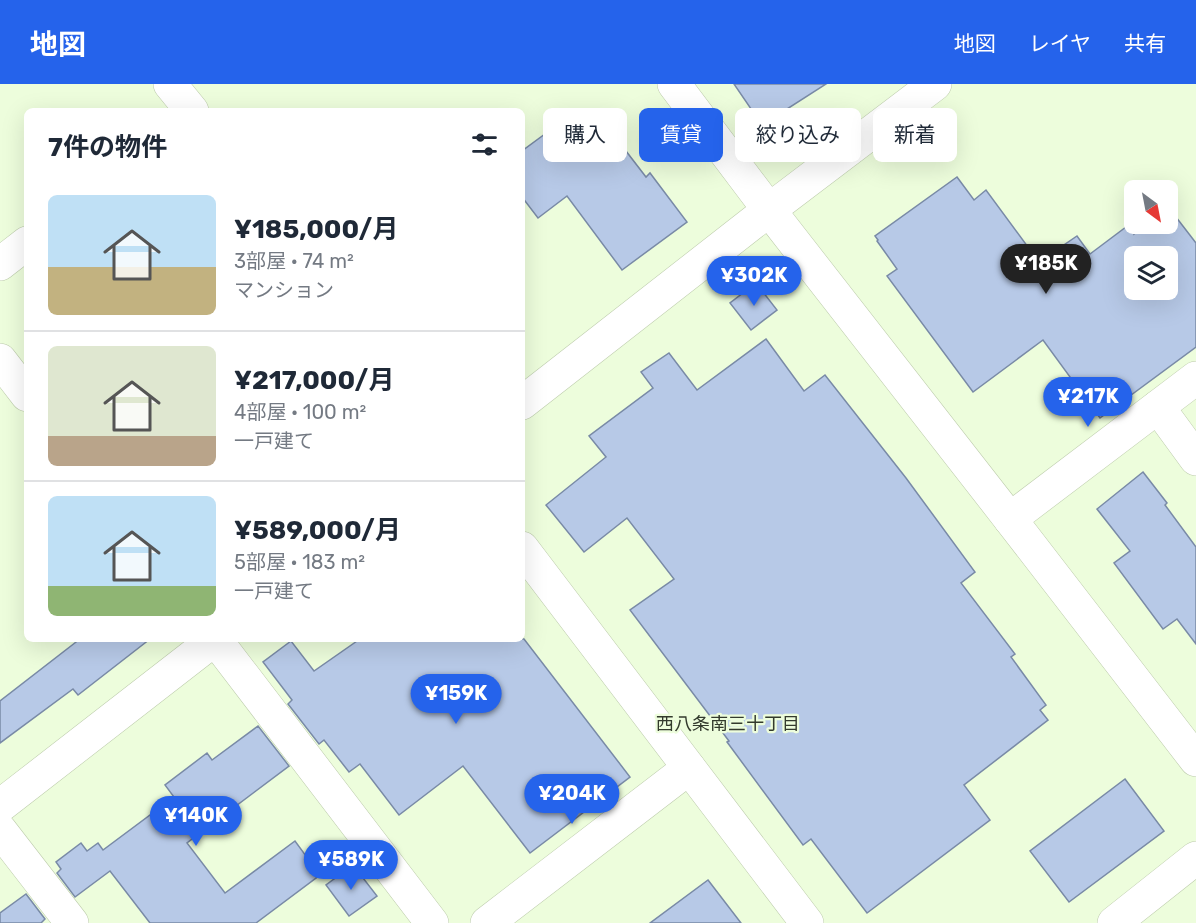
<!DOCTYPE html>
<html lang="ja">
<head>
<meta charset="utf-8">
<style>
	body { margin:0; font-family:Rubik,"Noto Sans JP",sans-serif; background:#f2f2f3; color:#1f2937; height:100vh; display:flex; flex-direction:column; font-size:22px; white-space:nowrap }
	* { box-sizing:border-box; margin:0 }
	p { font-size:20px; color:#747a83 }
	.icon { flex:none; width:33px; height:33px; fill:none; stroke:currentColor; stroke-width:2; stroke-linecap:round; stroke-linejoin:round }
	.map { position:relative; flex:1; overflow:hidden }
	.sheet { position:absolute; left:24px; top:24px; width:501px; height:534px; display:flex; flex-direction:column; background:#fff; border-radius:9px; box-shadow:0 6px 24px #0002 }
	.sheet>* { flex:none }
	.top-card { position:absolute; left:543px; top:24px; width:562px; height:54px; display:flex; gap:12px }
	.needle { width:39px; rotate:148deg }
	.buttons { position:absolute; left:1124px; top:96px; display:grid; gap:12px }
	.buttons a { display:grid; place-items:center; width:54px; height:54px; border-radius:9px; background:#fff; box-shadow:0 6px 24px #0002; font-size:30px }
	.price { position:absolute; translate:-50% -51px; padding:0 14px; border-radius:21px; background:#2563eb; color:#fff; font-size:20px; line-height:39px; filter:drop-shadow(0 2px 3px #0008) }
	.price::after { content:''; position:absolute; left:50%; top:36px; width:18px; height:14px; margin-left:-9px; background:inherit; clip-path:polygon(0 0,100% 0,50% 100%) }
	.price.selected { background:#222; color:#fff }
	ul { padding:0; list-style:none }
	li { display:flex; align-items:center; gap:18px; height:150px; padding:0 24px }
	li+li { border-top:2px solid #e0e1e3 }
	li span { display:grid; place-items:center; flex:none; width:168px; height:120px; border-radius:9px; color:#555 }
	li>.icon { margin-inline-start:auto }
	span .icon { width:72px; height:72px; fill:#fffc; stroke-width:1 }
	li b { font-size:26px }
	h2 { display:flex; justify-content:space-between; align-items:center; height:72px; padding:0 24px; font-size:26px }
	.tag { padding:0 21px; border-radius:9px; background:#fff; box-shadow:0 6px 24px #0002; font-size:21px; line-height:54px }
	.tag.selected { background:#2563eb; color:#fff }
	header { display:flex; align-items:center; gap:36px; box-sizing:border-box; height:84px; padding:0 30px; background:#2563eb; color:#fff }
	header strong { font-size:28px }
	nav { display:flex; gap:33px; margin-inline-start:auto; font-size:21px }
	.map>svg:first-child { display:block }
</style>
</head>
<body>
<header>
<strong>地図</strong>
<nav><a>地図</a><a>レイヤ</a><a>共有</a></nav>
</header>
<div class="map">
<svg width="1196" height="839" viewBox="0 0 1196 839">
	<rect width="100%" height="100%" fill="#edfddc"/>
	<!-- building -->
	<g fill="#b7c9e7" stroke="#798aa6" stroke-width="1.5" fill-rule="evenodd">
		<polygon points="734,0 826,0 762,41"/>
		<polygon points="596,28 646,93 650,89 687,138 622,186 567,112 538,134 522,113 522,67 549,47 553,53 572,39 575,43"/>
		<path d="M957,93L974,116L986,106L1039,178L1077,152L1090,170L1134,137V150L1148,140H1167V125L1169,124L1196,159V263L1100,334L1043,256L973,308L887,192L897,185L877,157L878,156L875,152ZM1134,172H1167V206H1134Z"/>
		<polygon points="756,199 777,226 751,246 730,219"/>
		<polygon points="766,255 804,307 825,291 906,394 975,488 961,499 1015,570 1011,573 1046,621 1040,626 1048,636 964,701 990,736 867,829 811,755 803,761 727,658 729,657 630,526 674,495 627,434 584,468 546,421 606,373 589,352 653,304 641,288 669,269 697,306"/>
		<polygon points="1143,388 1167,419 1165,421 1196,463 1196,560 1177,535 1163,545 1114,479 1130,467 1097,425"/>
		<polygon points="80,555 150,555 78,611 73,605 0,659 0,617"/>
		<polygon points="360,555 524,555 630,693 530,769 463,682 399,731 360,680 349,688 324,656 319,660 288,620 292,616 263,578 291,557 314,587"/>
		<polygon points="258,642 289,682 187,759 225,809 295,757 320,791 256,839 150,839 110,787 75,813 57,789 61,785 56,778 81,759 87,767 98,759 103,766 174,713 165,701 207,669 212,676"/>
		<polygon points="1125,695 1164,747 1069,818 1030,767"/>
		<polygon points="353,781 377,812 349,832 326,801"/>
		<polygon points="708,796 741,839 650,839"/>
		<polygon points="26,810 45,835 41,839 0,839 0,829"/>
	</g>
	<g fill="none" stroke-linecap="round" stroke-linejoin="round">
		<defs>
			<g id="minor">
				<polyline points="170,0 192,27"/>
				<polyline points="674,0 769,126 1010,435 1196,676"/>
				<polyline points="0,180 27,159"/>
				<polyline points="0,276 27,311"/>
				<polyline points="522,319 769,126 935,0"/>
				<polyline points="1158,323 1196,375"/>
				<polyline points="1010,435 1196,294"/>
				<polyline points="522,464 807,839"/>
				<polyline points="215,555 432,839"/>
				<polyline points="0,722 215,555"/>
				<polyline points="0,746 72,839"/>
				<polyline points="487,839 689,684"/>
				<polyline points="1114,839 1196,774"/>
			</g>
		</defs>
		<!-- minor casing -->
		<use href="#minor" stroke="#bccbab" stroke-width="34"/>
		<!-- minor -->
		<use href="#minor" stroke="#fff" stroke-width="33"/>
	</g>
	<g text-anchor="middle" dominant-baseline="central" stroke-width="4.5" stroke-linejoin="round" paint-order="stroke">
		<!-- neighbourhood labels -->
		<g font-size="18" fill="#333a2d" stroke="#edfddc">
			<text x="728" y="640">西八条南三十丁目</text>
		</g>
	</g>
</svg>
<div class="buttons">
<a><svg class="needle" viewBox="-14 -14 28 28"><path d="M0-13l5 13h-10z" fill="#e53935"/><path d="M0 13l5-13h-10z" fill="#747a83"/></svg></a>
<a><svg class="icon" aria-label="layers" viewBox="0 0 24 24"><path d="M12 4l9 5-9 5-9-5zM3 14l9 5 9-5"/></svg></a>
</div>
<b class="price selected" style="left:1046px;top:211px">¥185K</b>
<b class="price" style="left:754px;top:223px">¥302K</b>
<b class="price" style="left:1088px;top:344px">¥217K</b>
<b class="price" style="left:456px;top:641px">¥159K</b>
<b class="price" style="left:572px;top:741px">¥204K</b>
<b class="price" style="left:196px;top:763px">¥140K</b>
<b class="price" style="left:351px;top:807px">¥589K</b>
<div class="top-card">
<a class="tag">購入</a>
<a class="tag selected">賃貸</a>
<a class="tag">絞り込み</a>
<a class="tag">新着</a>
</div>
<section class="sheet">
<h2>7件の物件<svg class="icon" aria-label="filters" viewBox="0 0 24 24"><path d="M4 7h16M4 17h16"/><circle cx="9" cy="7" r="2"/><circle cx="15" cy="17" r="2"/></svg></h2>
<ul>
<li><span style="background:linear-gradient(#bfe0f5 60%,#c2b280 0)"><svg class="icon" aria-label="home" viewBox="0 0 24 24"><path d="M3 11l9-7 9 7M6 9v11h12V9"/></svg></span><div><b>¥185,000/月</b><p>3部屋 · 74 m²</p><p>マンション</p></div></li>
<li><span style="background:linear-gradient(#dfe7d0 75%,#b9a48a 0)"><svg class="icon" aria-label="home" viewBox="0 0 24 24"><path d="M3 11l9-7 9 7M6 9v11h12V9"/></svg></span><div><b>¥217,000/月</b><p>4部屋 · 100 m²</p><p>一戸建て</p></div></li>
<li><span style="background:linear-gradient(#bfe0f5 75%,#8fb573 0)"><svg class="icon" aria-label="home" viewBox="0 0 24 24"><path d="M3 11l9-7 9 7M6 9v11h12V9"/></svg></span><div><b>¥589,000/月</b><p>5部屋 · 183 m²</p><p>一戸建て</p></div></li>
</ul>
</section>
</div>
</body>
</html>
